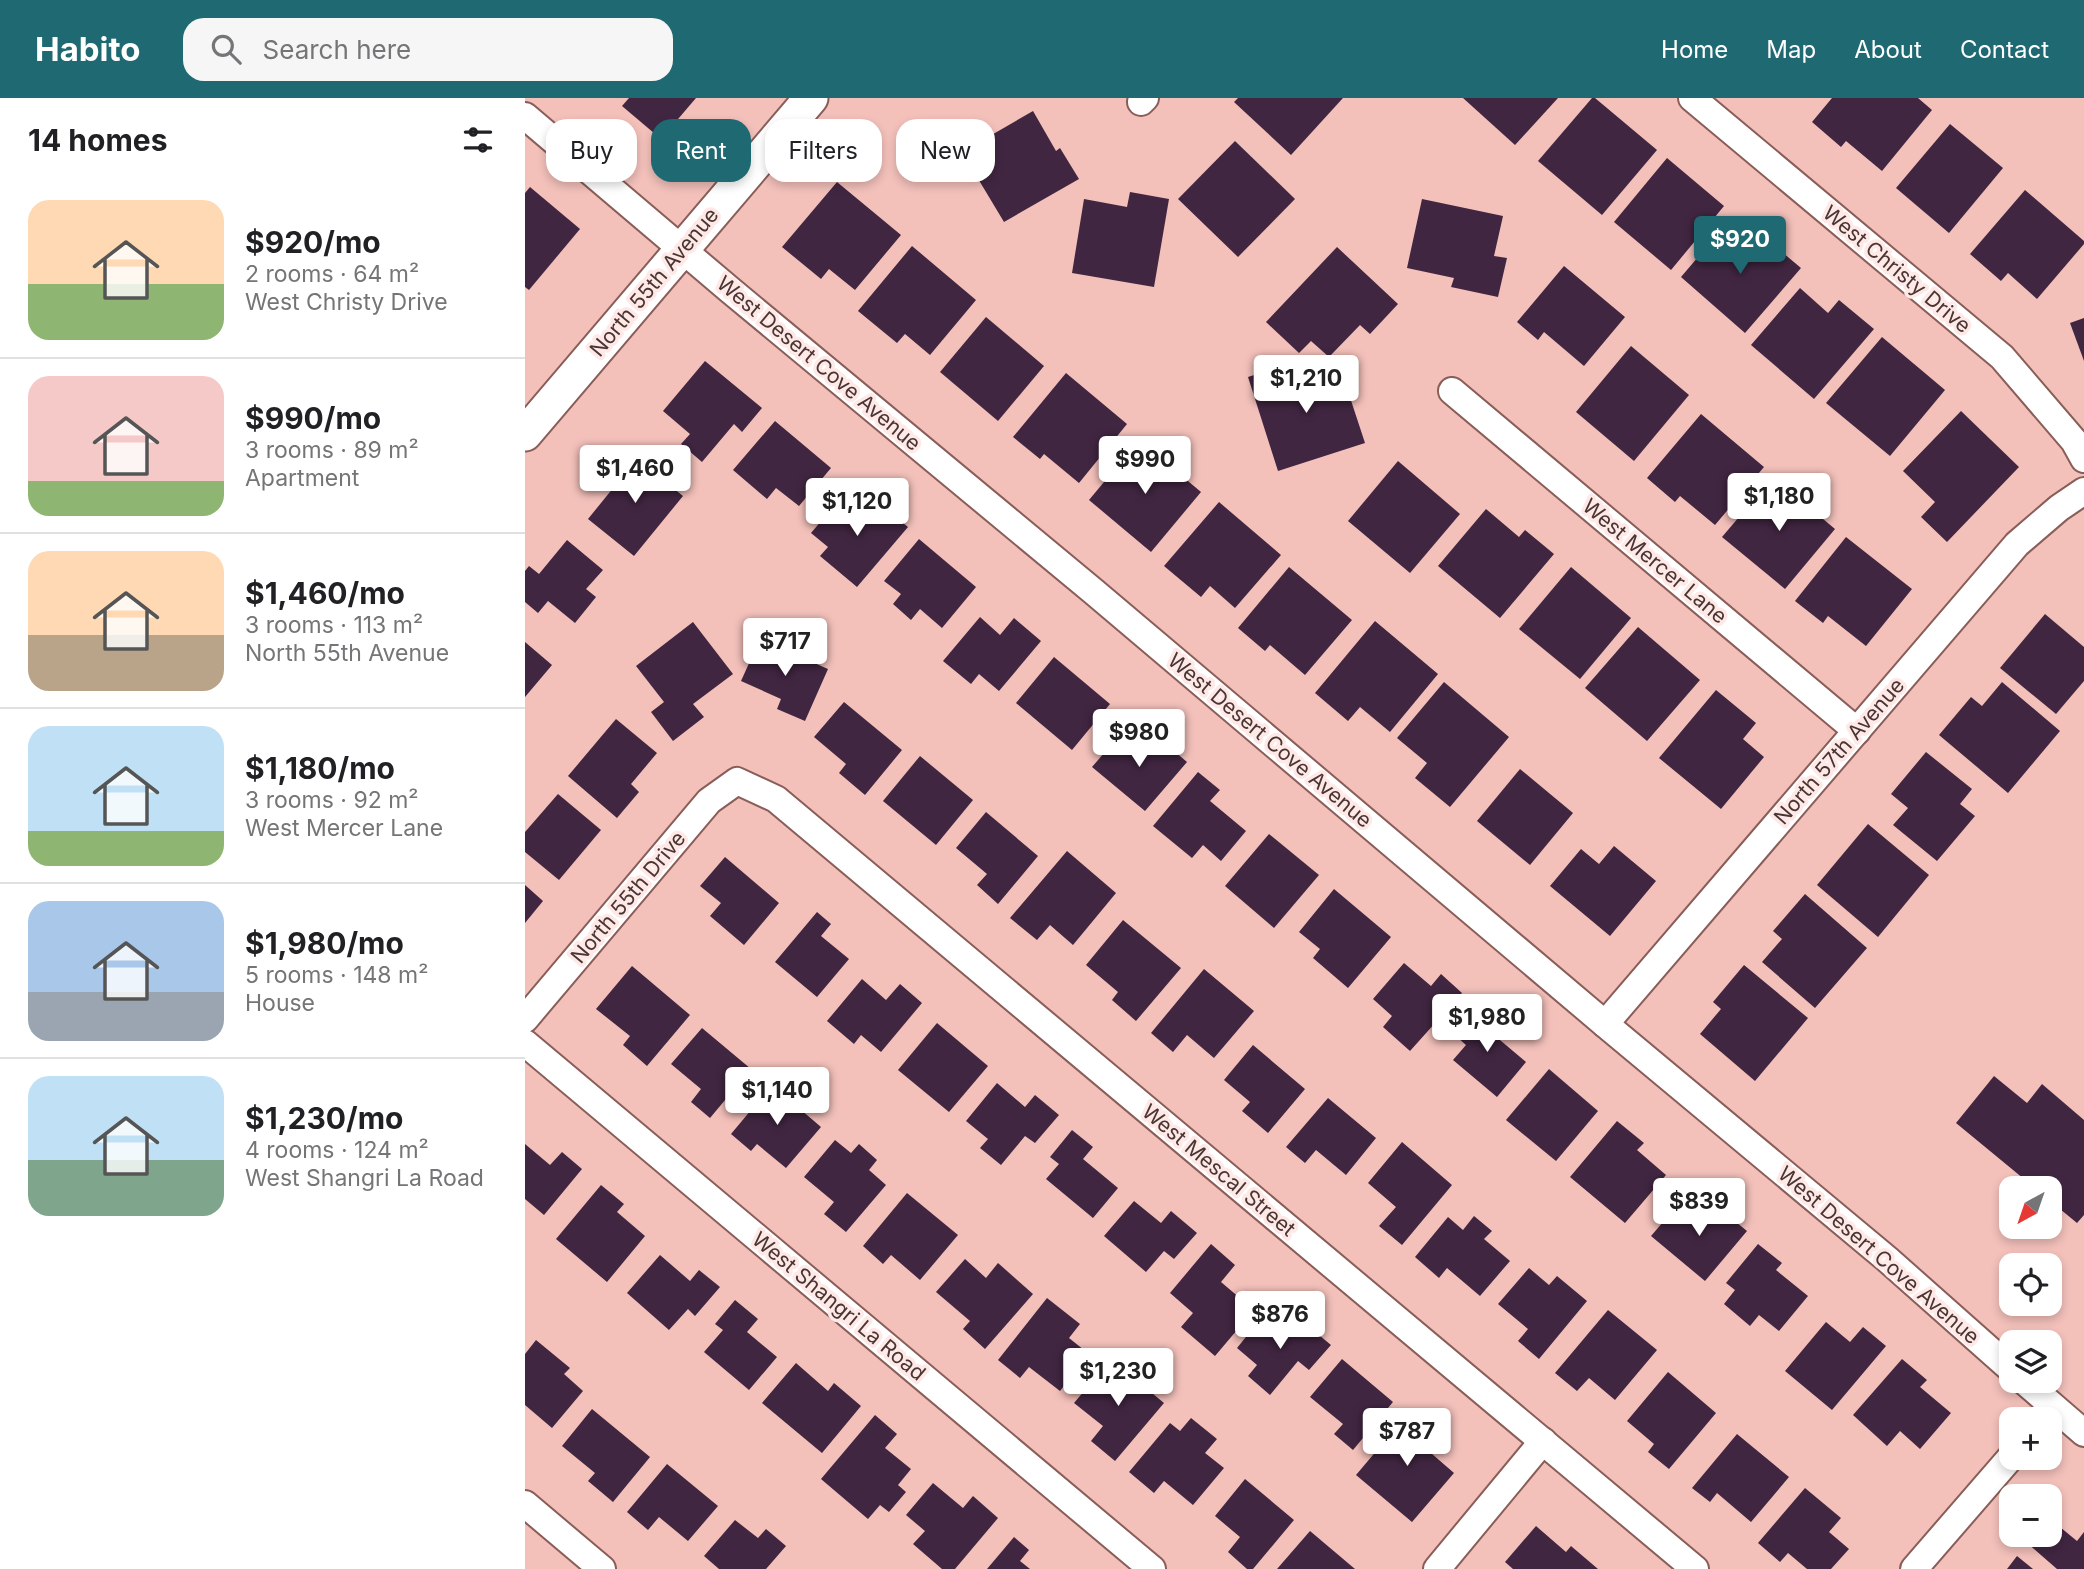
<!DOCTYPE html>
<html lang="en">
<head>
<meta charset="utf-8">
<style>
	body { margin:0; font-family:Inter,sans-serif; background:#f6f6f6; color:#202124; height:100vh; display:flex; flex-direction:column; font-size:26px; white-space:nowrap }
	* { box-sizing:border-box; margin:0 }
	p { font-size:23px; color:#757577 }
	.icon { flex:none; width:38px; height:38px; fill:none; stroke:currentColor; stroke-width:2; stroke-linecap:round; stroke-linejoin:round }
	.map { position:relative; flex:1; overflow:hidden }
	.details { display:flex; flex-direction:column; background:#fff; width:525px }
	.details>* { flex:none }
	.banner { position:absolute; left:21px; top:21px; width:665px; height:63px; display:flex; gap:14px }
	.needle { width:46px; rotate:220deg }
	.tools { position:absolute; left:1474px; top:1078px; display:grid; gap:14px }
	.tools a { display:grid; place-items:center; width:63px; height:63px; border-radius:14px; background:#fff; box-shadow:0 4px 10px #0003; font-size:35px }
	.price { position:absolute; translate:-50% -60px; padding:0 16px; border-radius:7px; background:#fff; color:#222; font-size:23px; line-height:46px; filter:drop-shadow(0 2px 4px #0008) }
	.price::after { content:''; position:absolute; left:50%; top:42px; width:21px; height:16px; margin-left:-10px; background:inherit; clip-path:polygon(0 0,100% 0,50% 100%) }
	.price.active { background:#1e6972; color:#fff }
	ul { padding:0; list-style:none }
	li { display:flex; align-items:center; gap:21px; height:175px; padding:0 28px }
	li+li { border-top:2px solid #e0e0e0 }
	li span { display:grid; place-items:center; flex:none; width:196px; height:140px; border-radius:21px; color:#555 }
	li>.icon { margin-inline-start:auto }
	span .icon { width:84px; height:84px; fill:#fffc; stroke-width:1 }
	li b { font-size:30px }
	h2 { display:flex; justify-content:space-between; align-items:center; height:84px; padding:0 28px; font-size:30px }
	.pill { padding:0 24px; border-radius:21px; background:#fff; box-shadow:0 4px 10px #0003; font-size:24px; line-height:63px }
	.pill.active { background:#1e6972; color:#fff }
	header { display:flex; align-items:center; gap:42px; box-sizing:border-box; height:98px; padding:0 35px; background:#1e6972; color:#fff }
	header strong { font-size:33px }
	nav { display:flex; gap:38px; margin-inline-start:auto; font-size:24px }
	.search { width:490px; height:63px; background:#f6f6f6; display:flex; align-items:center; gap:18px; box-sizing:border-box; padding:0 24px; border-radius:21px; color:#757577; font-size:26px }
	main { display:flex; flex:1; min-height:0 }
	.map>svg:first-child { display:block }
</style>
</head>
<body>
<header>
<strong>Habito</strong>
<div class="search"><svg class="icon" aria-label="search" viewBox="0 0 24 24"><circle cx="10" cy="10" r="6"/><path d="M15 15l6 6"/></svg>Search here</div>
<nav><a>Home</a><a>Map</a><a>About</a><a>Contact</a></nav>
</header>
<main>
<section class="details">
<h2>14 homes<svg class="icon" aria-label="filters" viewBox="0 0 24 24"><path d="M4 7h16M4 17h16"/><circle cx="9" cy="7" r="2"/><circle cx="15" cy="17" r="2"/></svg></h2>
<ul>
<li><span style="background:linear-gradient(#ffd9b3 60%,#8fb573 0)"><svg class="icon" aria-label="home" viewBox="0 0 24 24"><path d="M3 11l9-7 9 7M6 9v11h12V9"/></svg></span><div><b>$920/mo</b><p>2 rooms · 64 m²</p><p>West Christy Drive</p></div></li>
<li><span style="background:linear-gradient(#f6c9c9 75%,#8fb573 0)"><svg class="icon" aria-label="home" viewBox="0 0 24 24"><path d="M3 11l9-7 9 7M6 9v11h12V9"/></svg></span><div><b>$990/mo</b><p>3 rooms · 89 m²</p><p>Apartment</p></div></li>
<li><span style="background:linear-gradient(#ffd9b3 60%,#b9a48a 0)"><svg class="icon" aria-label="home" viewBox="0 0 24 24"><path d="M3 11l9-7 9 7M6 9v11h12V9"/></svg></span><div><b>$1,460/mo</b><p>3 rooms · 113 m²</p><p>North 55th Avenue</p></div></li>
<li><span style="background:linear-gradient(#bfe0f5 75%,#8fb573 0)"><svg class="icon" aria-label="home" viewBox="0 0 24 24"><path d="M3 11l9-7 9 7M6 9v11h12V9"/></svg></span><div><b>$1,180/mo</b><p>3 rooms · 92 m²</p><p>West Mercer Lane</p></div></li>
<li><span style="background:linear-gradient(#a9c7e8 65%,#9aa5b1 0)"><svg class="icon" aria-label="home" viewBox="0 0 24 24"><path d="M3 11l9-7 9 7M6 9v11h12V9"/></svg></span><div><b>$1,980/mo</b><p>5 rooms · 148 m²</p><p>House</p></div></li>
<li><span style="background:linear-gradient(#bfe0f5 60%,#7fa58c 0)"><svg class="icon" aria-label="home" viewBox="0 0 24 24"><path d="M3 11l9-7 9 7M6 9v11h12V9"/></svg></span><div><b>$1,230/mo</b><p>4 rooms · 124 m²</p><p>West Shangri La Road</p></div></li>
</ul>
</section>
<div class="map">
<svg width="1559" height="1471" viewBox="0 0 1559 1471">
	<rect width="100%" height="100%" fill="#f3c0ba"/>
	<!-- building -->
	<g fill="#412641">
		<polygon points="104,0 171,0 136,41 97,8"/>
		<polygon points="713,0 818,0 766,57 709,4"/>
		<polygon points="938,0 1033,0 990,47"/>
		<polygon points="1067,0 1070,0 1132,52 1077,117 1013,63"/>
		<polygon points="1307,0 1393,0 1407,12 1357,73 1321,43 1316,49 1287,24"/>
		<polygon points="508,13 531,53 535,50 554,81 479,124 437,54"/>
		<polygon points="1425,26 1478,70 1424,135 1371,90"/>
		<polygon points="710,43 770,101 713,159 653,101"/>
		<polygon points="1142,60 1199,108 1146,172 1089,124"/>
		<polygon points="312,84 376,137 330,192 304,171 296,181 257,149"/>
		<polygon points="5,89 55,131 4,192 0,189 0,95"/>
		<polygon points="1500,92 1559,143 1559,146 1512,201 1483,175 1476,183 1445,156"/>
		<polygon points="605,94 644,101 629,189 547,175 559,101 602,109"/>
		<polygon points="897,101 978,118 969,158 982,160 973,199 926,189 929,180 882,170"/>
		<polygon points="1202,125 1236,154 1245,144 1276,170 1220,235 1156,179"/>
		<polygon points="387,148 451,202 405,257 380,236 372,245 333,213"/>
		<polygon points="812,149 873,206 845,236 835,227 804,259 786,243 774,255 741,224"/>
		<polygon points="1039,168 1100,219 1059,268 1019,234 1013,242 992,224"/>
		<polygon points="1275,190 1303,215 1314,202 1349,231 1289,301 1226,247"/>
		<polygon points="461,219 519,268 473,323 415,274"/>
		<polygon points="1559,220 1559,263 1545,225"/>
		<polygon points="1357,239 1420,292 1365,358 1301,305"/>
		<polygon points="1106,248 1164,297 1109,363 1051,314"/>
		<polygon points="180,263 237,310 217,334 209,326 177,364 156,346 165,336 138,313"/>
		<polygon points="814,266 840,345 753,373 723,279 754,269 759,284"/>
		<polygon points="541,275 602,326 554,385 519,356 515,361 488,339"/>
		<polygon points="1436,313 1494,369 1422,444 1396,419 1410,404 1378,373"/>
		<polygon points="1176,316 1239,369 1190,427 1155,398 1150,404 1122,380"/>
		<polygon points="250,323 306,370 274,408 251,390 242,401 208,372"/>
		<polygon points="614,342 676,394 626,454 564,402"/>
		<polygon points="104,354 158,398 109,458 63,421 93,384 85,378"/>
		<polygon points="873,363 935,416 885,475 823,423"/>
		<polygon points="1248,379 1310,431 1260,491 1197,439"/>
		<polygon points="319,396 346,418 356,407 383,429 332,489 295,458 303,449 286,435"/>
		<polygon points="694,404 756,457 710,510 685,488 676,499 639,468"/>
		<polygon points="961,411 994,439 1000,432 1029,456 975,520 913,468"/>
		<polygon points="1321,439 1387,491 1341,548 1303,518 1298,525 1270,503"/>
		<polygon points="394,441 451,489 417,530 395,511 386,522 368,506 376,496 359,483"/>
		<polygon points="42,442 78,472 61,491 71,499 50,525 23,503 13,515 0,504 0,473 4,468 14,476"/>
		<polygon points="764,469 827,522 780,577 745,547 740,553 713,530"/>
		<polygon points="1046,469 1106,520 1055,581 994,531"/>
		<polygon points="1520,516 1559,549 1559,583 1531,616 1475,570"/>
		<polygon points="455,519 475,537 489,520 516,543 474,593 454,576 446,586 418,563"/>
		<polygon points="850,523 913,576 865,634 835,609 823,623 790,595"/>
		<polygon points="168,524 208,576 168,606 179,619 148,643 126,614 139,604 111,568"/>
		<polygon points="1113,529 1175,582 1122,643 1060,590"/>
		<polygon points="235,541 303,571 280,623 252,611 256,601 216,583"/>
		<polygon points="0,544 27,567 0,599"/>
		<polygon points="529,559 585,606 547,652 491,605"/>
		<polygon points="919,584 984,639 925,709 890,680 902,665 872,640"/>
		<polygon points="1477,584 1535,633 1483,695 1414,637 1446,599 1457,608"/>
		<polygon points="1191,592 1231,625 1218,641 1239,659 1196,711 1134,660"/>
		<polygon points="319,604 377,652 340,697 314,675 321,666 289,639"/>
		<polygon points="91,621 132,655 106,686 114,694 92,720 43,678"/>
		<polygon points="599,632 625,654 635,641 662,664 620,713 567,669"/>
		<polygon points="1401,654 1447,691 1435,706 1450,718 1412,763 1368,727 1383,710 1366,696"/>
		<polygon points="395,658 448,702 411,747 358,703"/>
		<polygon points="995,671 1048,715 1005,767 952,723"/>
		<polygon points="673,674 695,692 685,703 721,733 696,763 678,747 667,760 628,728"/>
		<polygon points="33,696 76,732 34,782 0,754 0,734"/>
		<polygon points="461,714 513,758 473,806 452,787 462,776 431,750"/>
		<polygon points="1343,726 1404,777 1353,839 1292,787"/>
		<polygon points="744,736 794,777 749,830 700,788"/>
		<polygon points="1089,748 1131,783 1085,838 1025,788 1056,751 1074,766"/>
		<polygon points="542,753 591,795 548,847 525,827 512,842 485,820"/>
		<polygon points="200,759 254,805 219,847 185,818 196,805 175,788"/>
		<polygon points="0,787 18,803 0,825"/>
		<polygon points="809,791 866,839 823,890 788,860 795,851 774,834"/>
		<polygon points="1280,796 1342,850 1290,910 1237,864 1257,841 1248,833"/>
		<polygon points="292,814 306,826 296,838 324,861 292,899 250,864"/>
		<polygon points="598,822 656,870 611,923 587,902 593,894 561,867"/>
		<polygon points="879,865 906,888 916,876 937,895 885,953 858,929 867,918 848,901"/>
		<polygon points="1219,867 1283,920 1230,983 1175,936 1196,911 1188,904"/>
		<polygon points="107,868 165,917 122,968 98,947 105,938 71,911"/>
		<polygon points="679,871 729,913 689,960 662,937 648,954 626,935"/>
		<polygon points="337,881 361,902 375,886 397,905 356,954 336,937 329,946 302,923"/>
		<polygon points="954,911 975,929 969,937 1001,964 972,999 928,962 941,947 931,938"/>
		<polygon points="412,925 463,968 424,1014 373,972"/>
		<polygon points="177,930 226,971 185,1020 166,1004 176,991 146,966"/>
		<polygon points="728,947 780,991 743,1035 717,1013 725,1004 699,982"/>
		<polygon points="1024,971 1073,1013 1031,1063 981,1022"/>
		<polygon points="1469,978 1502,1005 1517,986 1559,1022 1559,1117 1552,1125 1524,1102 1524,1090 1510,1090 1431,1025"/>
		<polygon points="472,985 500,1009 510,997 534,1017 510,1045 500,1038 476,1067 455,1050 463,1041 441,1023"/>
		<polygon points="247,987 296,1029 261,1070 232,1046 226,1053 206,1036"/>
		<polygon points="803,1000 851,1040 821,1077 791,1052 780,1065 761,1049"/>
		<polygon points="1092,1023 1119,1045 1112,1052 1141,1077 1100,1125 1045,1079"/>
		<polygon points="547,1032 568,1049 558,1061 593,1090 568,1120 521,1081 534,1066 525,1059"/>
		<polygon points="310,1042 326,1055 334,1046 352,1062 344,1072 361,1087 321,1134 299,1116 309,1104 279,1079"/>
		<polygon points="877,1044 927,1087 877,1147 854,1128 871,1109 843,1085"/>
		<polygon points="0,1046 25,1067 37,1054 57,1071 19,1117 0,1101"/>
		<polygon points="76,1087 99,1106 92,1114 120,1138 82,1184 31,1141"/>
		<polygon points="382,1095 433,1137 395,1182 366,1157 358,1166 338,1148"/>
		<polygon points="1157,1102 1183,1124 1195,1111 1222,1133 1180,1183 1126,1138"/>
		<polygon points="609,1103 636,1125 646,1113 672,1135 649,1161 639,1153 621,1174 579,1138"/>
		<polygon points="949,1118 967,1133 959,1141 985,1163 955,1198 922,1170 914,1180 890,1159 923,1119 938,1132"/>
		<polygon points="686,1146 710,1167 696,1184 729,1212 690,1258 656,1229 668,1215 645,1195"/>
		<polygon points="1233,1146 1257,1165 1251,1172 1283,1198 1254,1233 1234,1217 1225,1228 1199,1206 1210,1192 1201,1185"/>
		<polygon points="135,1157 165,1183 174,1172 195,1189 170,1218 163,1211 144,1232 102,1195"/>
		<polygon points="440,1161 461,1180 473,1165 508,1196 460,1251 438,1231 445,1223 411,1194"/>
		<polygon points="1004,1170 1024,1187 1032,1178 1062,1203 1014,1261 993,1243 1003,1231 973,1206"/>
		<polygon points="522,1200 555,1226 544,1240 564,1256 535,1293 504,1269 495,1280 473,1262"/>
		<polygon points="210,1202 233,1221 222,1234 252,1259 224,1292 179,1254 198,1232 190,1226"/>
		<polygon points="1083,1212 1132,1252 1090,1302 1064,1280 1052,1293 1030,1275"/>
		<polygon points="742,1213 772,1239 782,1227 806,1247 784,1272 773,1263 745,1297 723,1278 732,1267 712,1250"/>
		<polygon points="1301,1224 1325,1244 1338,1229 1361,1248 1307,1312 1260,1273"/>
		<polygon points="11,1242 45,1270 39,1276 58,1293 27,1330 0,1307 0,1256"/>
		<polygon points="586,1261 639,1305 590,1363 566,1343 578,1328 549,1305"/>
		<polygon points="817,1261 868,1304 828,1352 809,1336 818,1326 785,1299"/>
		<polygon points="1377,1261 1402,1282 1395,1289 1426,1315 1395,1351 1375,1333 1362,1348 1328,1317"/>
		<polygon points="271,1265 303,1293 309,1285 336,1308 297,1355 237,1305"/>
		<polygon points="1143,1274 1191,1315 1144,1371 1123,1354 1129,1346 1102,1323"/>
		<polygon points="67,1311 125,1359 88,1404 63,1383 70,1375 37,1348"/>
		<polygon points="886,1312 912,1334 899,1349 929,1375 887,1424 831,1377"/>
		<polygon points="350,1317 372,1336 360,1350 386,1371 373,1387 381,1394 364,1414 355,1407 343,1421 296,1381"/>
		<polygon points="666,1320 692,1341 680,1355 699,1370 668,1407 639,1383 629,1395 604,1374 645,1325 655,1333"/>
		<polygon points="1212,1336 1264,1379 1226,1424 1192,1395 1185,1404 1167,1390"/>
		<polygon points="142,1366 193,1408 163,1443 134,1419 123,1432 102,1414"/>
		<polygon points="720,1381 769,1422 728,1471 722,1471 703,1454 715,1439 690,1418"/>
		<polygon points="408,1385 438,1410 448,1398 473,1420 430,1471 417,1471 388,1446 400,1433 381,1417"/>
		<polygon points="1280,1390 1316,1420 1304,1434 1324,1451 1306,1471 1282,1471 1263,1455 1255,1464 1233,1445"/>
		<polygon points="1524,1420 1552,1443 1559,1434 1559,1471 1532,1471 1501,1444 1507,1437 1524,1437"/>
		<polygon points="210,1422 233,1440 241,1431 261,1448 241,1471 194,1471 179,1458"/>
		<polygon points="1011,1428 1041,1454 1046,1448 1073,1471 988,1471 980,1464"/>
		<polygon points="785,1433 830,1471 752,1471"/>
		<polygon points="489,1439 504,1452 495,1463 505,1471 462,1471"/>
		<polygon points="1492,1458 1508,1471 1482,1471"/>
	</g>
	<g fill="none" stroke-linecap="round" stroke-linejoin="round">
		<defs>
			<g id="minor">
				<polyline points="1167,0 1477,259 1549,343 1559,361"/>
				<polyline points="616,4 620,0"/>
				<polyline points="0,18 205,192 568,493 1080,926 1362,1161 1486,1271"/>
				<polyline points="927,293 1332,633"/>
				<polyline points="0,921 184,703 212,683 251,701 1170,1471"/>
				<polyline points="1080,926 1492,446 1534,410 1559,393"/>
				<polyline points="0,945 627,1471"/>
				<polyline points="1499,1283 1559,1335"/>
				<polyline points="0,1406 77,1471"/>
				<polyline points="912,1471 1018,1343"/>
				<polyline points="1389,1471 1486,1359"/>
			</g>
			<polyline id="tertiary" points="0,336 286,0"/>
		</defs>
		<!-- minor casing -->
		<use href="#minor" stroke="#895d58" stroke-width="30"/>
		<!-- tertiary casing -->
		<use href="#tertiary" stroke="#895d58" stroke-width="37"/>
		<!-- minor -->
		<use href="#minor" stroke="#fff" stroke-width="26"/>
		<!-- tertiary -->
		<use href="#tertiary" stroke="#fff" stroke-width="33"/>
	</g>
	<g text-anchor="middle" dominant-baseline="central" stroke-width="7" stroke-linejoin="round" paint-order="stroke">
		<!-- street labels -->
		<g font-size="21" fill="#493533" stroke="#ffe9e7">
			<text transform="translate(1372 171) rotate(40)">West Christy Drive</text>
			<text transform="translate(129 184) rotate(-50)">North 55th Avenue</text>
			<text transform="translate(294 265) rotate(40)">West Desert Cove Avenue</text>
			<text transform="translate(1130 463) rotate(40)">West Mercer Lane</text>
			<text transform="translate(745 642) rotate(40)">West Desert Cove Avenue</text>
			<text transform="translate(1314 653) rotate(-49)">North 57th Avenue</text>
			<text transform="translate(103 799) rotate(-50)">North 55th Drive</text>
			<text transform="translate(694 1072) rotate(40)">West Mescal Street</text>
			<text transform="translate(1354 1157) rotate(41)">West Desert Cove Avenue</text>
			<text transform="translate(314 1208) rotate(40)">West Shangri La Road</text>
		</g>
	</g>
</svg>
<div class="tools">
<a><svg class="needle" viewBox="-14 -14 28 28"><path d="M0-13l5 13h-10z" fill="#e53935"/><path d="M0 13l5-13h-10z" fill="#757577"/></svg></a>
<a><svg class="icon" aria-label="locate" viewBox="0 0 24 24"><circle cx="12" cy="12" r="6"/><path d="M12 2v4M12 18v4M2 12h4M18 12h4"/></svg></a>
<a><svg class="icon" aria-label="layers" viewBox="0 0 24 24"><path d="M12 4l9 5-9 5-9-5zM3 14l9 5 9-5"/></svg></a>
<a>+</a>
<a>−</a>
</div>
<b class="price active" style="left:1215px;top:178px">$920</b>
<b class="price" style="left:781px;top:317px">$1,210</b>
<b class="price" style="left:620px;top:398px">$990</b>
<b class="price" style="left:110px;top:407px">$1,460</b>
<b class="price" style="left:1254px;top:435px">$1,180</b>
<b class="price" style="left:332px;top:440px">$1,120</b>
<b class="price" style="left:260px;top:580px">$717</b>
<b class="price" style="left:614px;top:671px">$980</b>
<b class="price" style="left:962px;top:956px">$1,980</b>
<b class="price" style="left:252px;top:1029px">$1,140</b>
<b class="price" style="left:1174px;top:1140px">$839</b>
<b class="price" style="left:755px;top:1253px">$876</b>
<b class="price" style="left:593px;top:1310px">$1,230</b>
<b class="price" style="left:882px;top:1370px">$787</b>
<div class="banner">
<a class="pill">Buy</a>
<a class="pill active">Rent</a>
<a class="pill">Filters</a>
<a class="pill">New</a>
</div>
</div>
</main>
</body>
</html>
